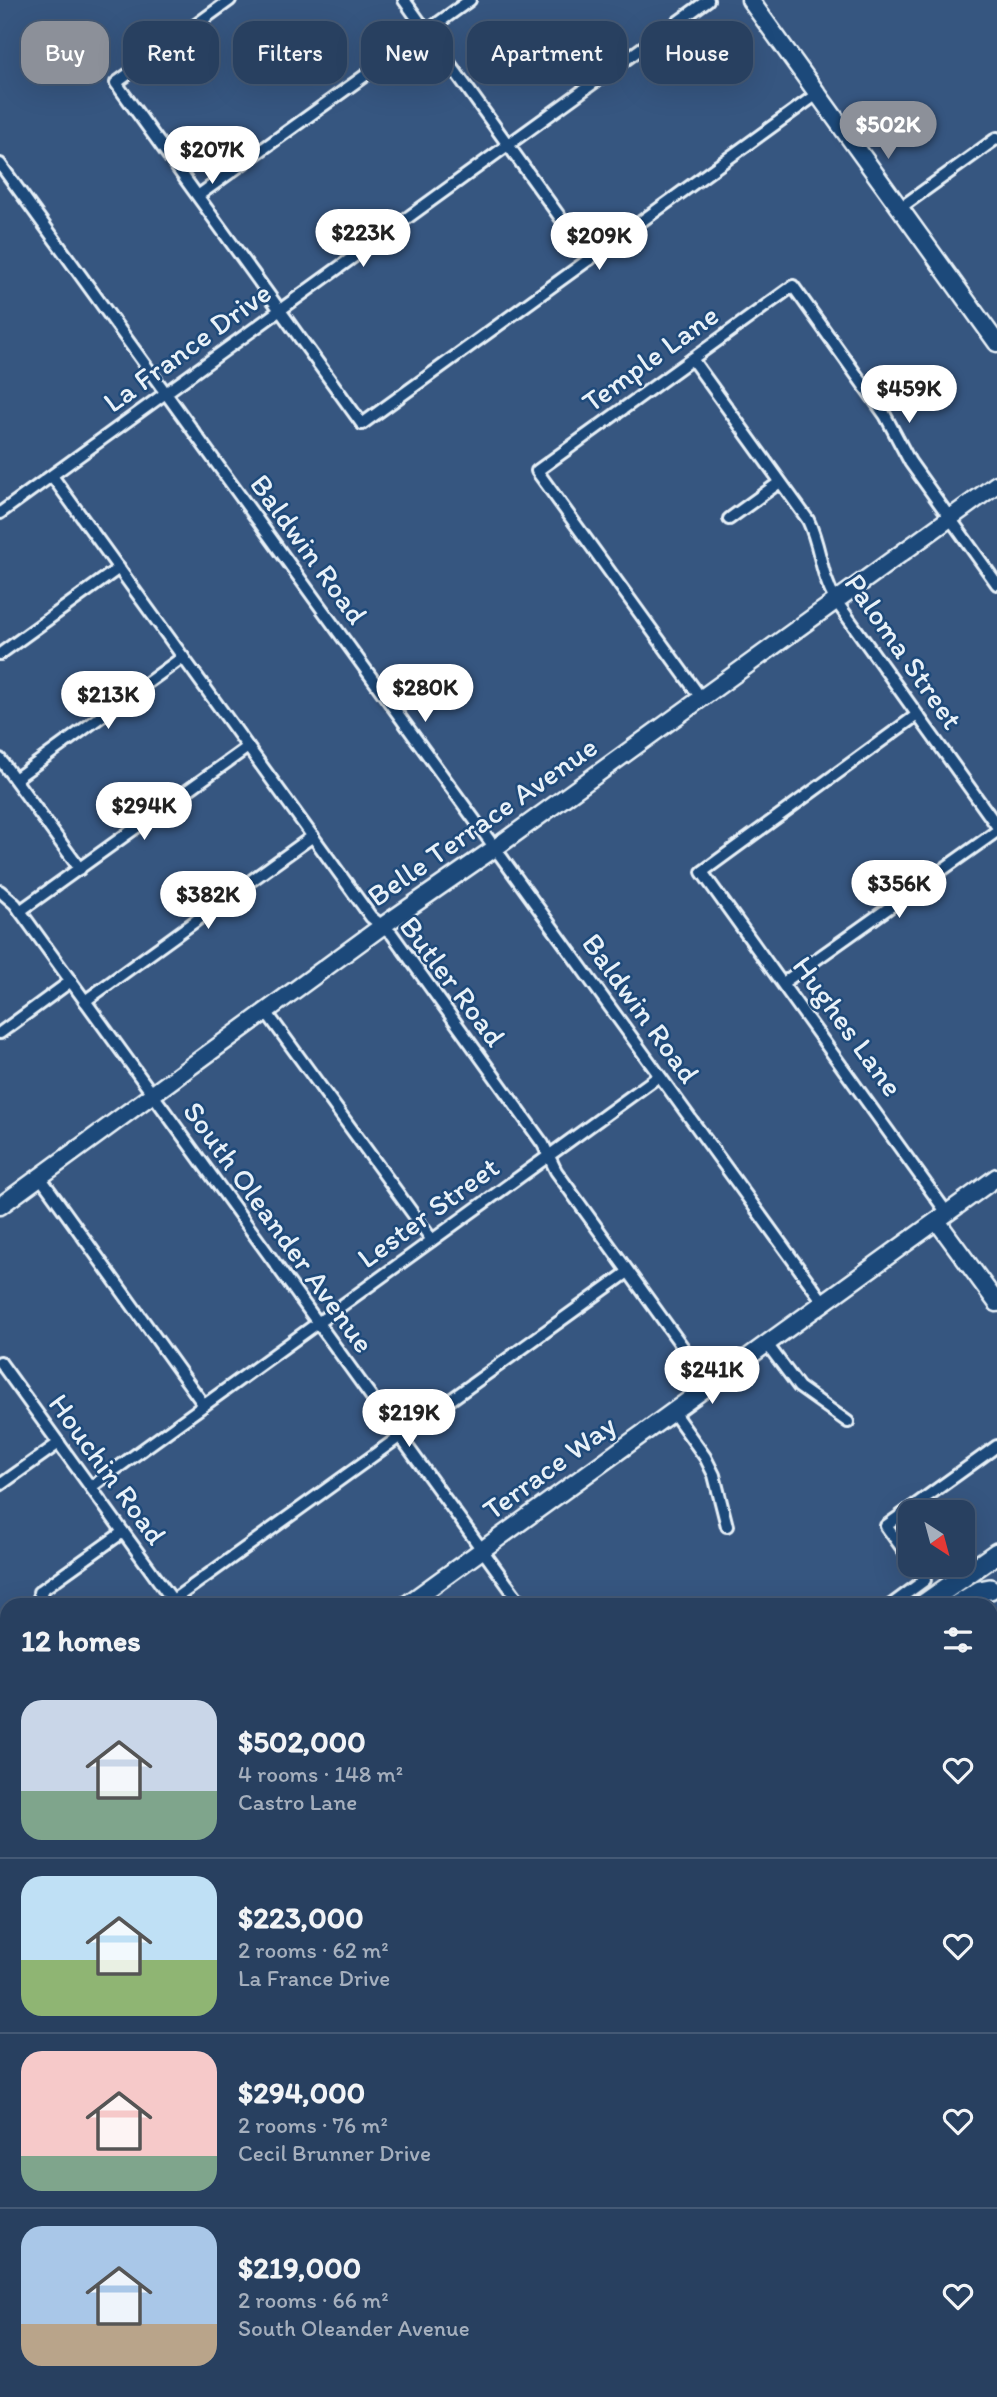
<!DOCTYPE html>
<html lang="en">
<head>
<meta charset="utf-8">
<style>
	body { margin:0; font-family:Itim,sans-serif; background:#304766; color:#f1f3f6; height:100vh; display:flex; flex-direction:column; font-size:26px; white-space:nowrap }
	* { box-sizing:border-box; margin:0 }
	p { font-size:23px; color:#a5afbd }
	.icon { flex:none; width:38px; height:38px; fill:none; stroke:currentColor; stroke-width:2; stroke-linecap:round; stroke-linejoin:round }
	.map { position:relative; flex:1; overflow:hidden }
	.sheet { position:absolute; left:0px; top:1598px; width:998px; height:800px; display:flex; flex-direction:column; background:#284060; border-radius:21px 21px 0 0; box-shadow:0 7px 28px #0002,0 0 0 2px #445975 }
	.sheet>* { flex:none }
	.top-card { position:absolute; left:21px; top:21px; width:956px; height:63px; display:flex; gap:14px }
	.needle { width:46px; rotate:144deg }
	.tools { position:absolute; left:898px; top:1500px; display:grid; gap:14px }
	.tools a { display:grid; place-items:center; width:77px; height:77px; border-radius:14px; background:#284060; box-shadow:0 7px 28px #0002,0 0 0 2px #445975; font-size:35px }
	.price { position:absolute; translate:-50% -60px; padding:0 16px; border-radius:24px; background:#fff; color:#222; font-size:23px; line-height:46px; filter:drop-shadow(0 2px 4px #0008) }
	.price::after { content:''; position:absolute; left:50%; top:42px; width:21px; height:16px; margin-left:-10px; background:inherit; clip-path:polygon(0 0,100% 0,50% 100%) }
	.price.current { background:#8c9099; color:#fff }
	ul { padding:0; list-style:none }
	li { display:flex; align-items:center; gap:21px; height:175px; padding:0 21px }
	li+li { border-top:2px solid #445975 }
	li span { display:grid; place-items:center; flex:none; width:196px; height:140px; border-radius:21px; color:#555 }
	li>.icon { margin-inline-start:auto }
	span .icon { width:84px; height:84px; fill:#fffc; stroke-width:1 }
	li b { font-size:30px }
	h2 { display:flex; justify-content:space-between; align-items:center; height:84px; padding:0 21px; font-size:30px }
	.tag { padding:0 24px; border-radius:21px; background:#284060; box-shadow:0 7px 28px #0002,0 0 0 2px #445975; font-size:24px; line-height:63px }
	.tag.current { background:#8c9099; color:#fff }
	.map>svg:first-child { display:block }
</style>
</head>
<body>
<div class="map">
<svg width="997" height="2397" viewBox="0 0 997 2397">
	<rect width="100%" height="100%" fill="#365680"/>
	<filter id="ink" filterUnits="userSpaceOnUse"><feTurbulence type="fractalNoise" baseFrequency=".0143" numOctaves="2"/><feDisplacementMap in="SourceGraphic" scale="14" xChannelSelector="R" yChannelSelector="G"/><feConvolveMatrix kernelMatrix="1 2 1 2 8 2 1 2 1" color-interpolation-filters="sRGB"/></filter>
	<g filter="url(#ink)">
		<!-- built -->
		<g fill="#465f84">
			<polygon points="997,1689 997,1852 991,1857 990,1694"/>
			<polygon points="72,2391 253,2391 244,2397 77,2397"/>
			<polygon points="312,2391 394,2391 398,2397 303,2397"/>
			<polygon points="443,2391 512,2391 515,2394 512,2397 447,2397"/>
		</g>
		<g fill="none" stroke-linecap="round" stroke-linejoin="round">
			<defs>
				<g id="street">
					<polyline points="230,0 116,83 362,424 817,94"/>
					<polyline points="404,0 590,259"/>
					<polyline points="0,164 824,1303"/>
					<polyline points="199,195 470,0"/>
					<polyline points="900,208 997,138"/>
					<path d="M692,359L808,520C821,547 820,575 836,601L997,826"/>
					<polyline points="52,476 371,917 392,934 543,1144 556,1171 710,1385"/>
					<polyline points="0,513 708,0"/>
					<polyline points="729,519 780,482"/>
					<polyline points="0,654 119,568"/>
					<polyline points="701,698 537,471 793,286 885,415 910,462 997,584"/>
					<polyline points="917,715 702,872 947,1213"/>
					<polyline points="0,759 80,869"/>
					<polyline points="15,779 183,657"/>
					<polyline points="0,891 15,904 522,1605"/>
					<polyline points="20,911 248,747"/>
					<polyline points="783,983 997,831"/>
					<polyline points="85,1001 313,836"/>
					<polyline points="267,1013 432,1240"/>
					<polyline points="0,1033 71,981"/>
					<polyline points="40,1177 204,1405"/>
					<polyline points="767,1344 799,1387 848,1422"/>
					<polyline points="0,1362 176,1605"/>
					<polyline points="673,1412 705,1457 714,1475 727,1526"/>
					<polyline points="0,1485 59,1443"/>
					<polyline points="91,1487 659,1076"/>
					<polyline points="910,1559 886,1526 997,1446"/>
					<polyline points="173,1600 628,1272"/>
					<polyline points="48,1605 39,1592 123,1532"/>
					<polyline points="891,1605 925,1580 914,1564"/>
					<polyline points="990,1926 997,1935"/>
					<polyline points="0,2079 7,2089"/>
					<polyline points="990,2093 997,2088"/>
					<polyline points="990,2276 997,2285"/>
					<polyline points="747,2390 752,2397"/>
					<polyline points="533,2397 542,2390"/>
					<polyline points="794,2397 803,2390"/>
				</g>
				<g id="secondary">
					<polyline points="750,0 997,343"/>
					<polyline points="0,1206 381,927 495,848 997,484"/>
					<polyline points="937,1221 997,1303"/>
					<polyline points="406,1605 997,1177"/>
					<polyline points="0,1825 7,1833"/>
					<polyline points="0,1855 7,1863"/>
					<polyline points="990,1878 997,1873"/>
					<polyline points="0,1898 7,1893"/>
					<polyline points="0,2239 7,2234"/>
					<polyline points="0,2309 7,2318"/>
					<polyline points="37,2390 42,2397"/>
					<polyline points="59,2390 64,2397"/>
					<polyline points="419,2390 424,2397"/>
					<polyline points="7,2397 16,2390"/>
					<polyline points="278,2397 287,2390"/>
				</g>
				<g id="highway">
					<polyline points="923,1605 997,1553"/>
					<polyline points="957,1605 980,1591 990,1589"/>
					<polyline points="990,1635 997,1631"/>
					<polyline points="0,2303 7,2298"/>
				</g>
			</defs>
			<!-- street casing -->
			<use href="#street" stroke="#e8f1f8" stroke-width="16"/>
			<!-- secondary casing -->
			<use href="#secondary" stroke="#e8f1f8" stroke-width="21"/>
			<!-- highway casing -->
			<use href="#highway" stroke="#e8f1f8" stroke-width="24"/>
			<!-- street -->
			<use href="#street" stroke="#1f4a7a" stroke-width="10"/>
			<!-- secondary -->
			<use href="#secondary" stroke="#1f4a7a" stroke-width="16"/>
			<!-- highway -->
			<use href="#highway" stroke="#1f4a7a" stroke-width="19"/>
			<defs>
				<polyline id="secondary-bridge" points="0,2339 7,2349"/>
			</defs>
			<!-- secondary-bridge casing -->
			<use href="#secondary-bridge" stroke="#e8f1f8" stroke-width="21" stroke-linecap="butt"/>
			<!-- secondary-bridge -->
			<use href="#secondary-bridge" stroke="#1f4a7a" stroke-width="16"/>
		</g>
	</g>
	<g text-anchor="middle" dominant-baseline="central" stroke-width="5" stroke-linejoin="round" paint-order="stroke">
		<!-- street labels -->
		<g font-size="30" fill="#e8f1f8" stroke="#1f4a7a">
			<text transform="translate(187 347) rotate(-36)">La France Drive</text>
			<text transform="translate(650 358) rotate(-36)">Temple Lane</text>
			<text transform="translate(309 549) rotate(54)">Baldwin Road</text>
			<text transform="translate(904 651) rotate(55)">Paloma Street</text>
			<text transform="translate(482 821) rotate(-35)">Belle Terrace Avenue</text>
			<text transform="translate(453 981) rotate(53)">Butler Road</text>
			<text transform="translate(641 1008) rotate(54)">Baldwin Road</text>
			<text transform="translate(848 1026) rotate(54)">Hughes Lane</text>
			<text transform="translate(428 1212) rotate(-36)">Lester Street</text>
			<text transform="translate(279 1227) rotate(54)">South Oleander Avenue</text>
			<text transform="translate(549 1467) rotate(-36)">Terrace Way</text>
			<text transform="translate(108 1469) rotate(54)">Houchin Road</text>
		</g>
	</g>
</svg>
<div class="tools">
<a><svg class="needle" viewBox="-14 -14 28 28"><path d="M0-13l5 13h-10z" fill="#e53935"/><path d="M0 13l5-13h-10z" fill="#a5afbd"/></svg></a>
</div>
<b class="price current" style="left:888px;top:161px">$502K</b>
<b class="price" style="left:212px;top:186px">$207K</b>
<b class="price" style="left:363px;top:269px">$223K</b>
<b class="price" style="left:599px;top:272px">$209K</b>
<b class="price" style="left:909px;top:425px">$459K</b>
<b class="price" style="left:425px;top:724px">$280K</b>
<b class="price" style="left:108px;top:731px">$213K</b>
<b class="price" style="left:144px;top:842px">$294K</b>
<b class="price" style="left:899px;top:920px">$356K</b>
<b class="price" style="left:208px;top:931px">$382K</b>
<b class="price" style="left:712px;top:1406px">$241K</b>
<b class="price" style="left:409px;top:1449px">$219K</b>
<div class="top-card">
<a class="tag current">Buy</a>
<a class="tag">Rent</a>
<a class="tag">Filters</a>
<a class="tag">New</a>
<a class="tag">Apartment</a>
<a class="tag">House</a>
</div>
<section class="sheet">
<h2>12 homes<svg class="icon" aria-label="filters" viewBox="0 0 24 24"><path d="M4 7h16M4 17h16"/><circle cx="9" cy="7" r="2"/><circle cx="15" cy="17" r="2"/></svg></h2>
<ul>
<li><span style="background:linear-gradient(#c9d6e8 65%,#7fa58c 0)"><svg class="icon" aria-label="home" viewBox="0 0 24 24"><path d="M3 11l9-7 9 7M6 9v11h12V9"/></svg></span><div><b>$502,000</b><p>4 rooms · 148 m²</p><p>Castro Lane</p></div><svg class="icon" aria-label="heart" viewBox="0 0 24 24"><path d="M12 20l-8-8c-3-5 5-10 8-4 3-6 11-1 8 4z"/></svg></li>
<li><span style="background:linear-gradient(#bfe0f5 60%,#8fb573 0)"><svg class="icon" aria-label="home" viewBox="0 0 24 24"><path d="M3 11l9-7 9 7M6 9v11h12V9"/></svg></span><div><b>$223,000</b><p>2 rooms · 62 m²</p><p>La France Drive</p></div><svg class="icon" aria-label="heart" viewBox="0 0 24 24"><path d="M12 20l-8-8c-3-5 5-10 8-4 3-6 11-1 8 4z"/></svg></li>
<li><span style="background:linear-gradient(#f6c9c9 75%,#7fa58c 0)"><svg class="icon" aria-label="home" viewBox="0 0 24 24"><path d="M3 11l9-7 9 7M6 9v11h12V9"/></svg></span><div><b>$294,000</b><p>2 rooms · 76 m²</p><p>Cecil Brunner Drive</p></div><svg class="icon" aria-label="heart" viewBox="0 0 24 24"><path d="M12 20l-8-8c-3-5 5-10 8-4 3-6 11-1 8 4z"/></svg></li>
<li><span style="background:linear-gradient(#a9c7e8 70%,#b9a48a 0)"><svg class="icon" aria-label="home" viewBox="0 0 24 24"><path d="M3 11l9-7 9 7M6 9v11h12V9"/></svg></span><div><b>$219,000</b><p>2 rooms · 66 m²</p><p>South Oleander Avenue</p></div><svg class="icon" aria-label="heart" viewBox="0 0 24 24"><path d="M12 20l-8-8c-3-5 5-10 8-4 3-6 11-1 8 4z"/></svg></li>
</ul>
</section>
</div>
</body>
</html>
